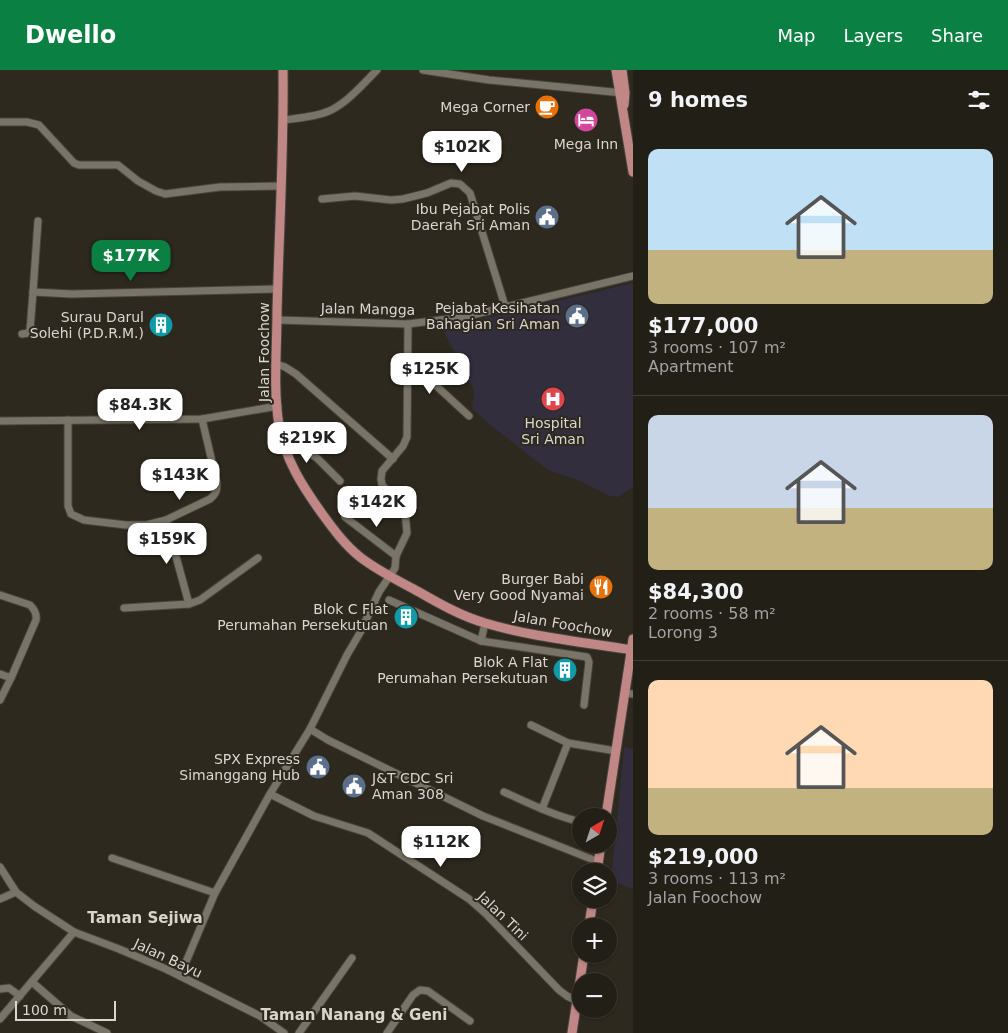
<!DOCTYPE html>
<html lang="en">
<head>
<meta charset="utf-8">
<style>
	body { margin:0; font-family:"DejaVu Sans",sans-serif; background:#2a2720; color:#f1f3f6; height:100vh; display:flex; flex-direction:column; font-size:19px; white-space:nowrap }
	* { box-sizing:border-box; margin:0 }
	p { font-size:16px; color:#a2a2a1 }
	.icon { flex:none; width:28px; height:28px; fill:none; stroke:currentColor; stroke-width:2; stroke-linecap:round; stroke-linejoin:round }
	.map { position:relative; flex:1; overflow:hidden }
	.drawer { display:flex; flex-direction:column; background:#221f17; width:375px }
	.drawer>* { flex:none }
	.needle { width:32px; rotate:39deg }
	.tools { position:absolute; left:572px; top:738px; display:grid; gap:10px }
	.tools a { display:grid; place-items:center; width:45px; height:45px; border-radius:50%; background:#221f17; box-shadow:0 1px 4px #0004,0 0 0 1px #3f3d36; font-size:25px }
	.scale { position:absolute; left:15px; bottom:12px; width:101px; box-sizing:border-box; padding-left:5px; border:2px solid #d9d6d0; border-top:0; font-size:14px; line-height:18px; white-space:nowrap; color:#d9d6d0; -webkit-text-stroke:4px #2d291f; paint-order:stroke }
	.price { position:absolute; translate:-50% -42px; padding:0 11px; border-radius:10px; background:#fff; color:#222; font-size:16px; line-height:32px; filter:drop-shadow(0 1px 2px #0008) }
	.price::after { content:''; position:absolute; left:50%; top:30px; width:15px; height:11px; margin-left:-8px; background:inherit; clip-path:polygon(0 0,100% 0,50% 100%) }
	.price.active { background:#0b8043; color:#fff }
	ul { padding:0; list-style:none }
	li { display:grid; align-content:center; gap:10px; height:265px; padding:0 15px }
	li+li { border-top:1px solid #3f3d36 }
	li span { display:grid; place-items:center; height:155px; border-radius:10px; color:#555 }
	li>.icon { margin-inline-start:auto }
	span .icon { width:90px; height:90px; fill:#fffc; stroke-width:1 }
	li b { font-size:21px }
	h2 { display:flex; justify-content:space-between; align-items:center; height:60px; padding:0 15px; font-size:21px }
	header { display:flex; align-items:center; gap:30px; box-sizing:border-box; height:70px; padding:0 25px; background:#0b8043; color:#fff }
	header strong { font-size:24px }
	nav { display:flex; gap:28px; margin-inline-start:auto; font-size:18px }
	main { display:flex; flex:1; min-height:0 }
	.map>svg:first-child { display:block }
</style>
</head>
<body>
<header>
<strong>Dwello</strong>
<nav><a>Map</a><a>Layers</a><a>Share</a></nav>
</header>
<main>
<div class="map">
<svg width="633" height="963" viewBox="0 0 633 963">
	<rect width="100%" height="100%" fill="#2d291f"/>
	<!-- education -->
	<g fill="#322e3e">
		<polygon points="633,213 633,417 618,427 610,426 580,411 548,400 488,353 472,339 474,320 442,258"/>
		<polygon points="624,677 633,679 633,819 611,811"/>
	</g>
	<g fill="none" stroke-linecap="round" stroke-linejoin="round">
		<defs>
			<g id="minor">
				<polyline points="423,0 489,10 623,23"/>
				<path d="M283,50C298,48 316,47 329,41C347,33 363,14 377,0"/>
				<polyline points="0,52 27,52 39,55 74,93 79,95 118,95 138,111 156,121 165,124 220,117 281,116"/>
				<polyline points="322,129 355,126 391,130 403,129 427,123 451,113 460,114 470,123 505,236"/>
				<polyline points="38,151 33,222 72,224 278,219"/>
				<polyline points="277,250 408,254 464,247 633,206"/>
				<polyline points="22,264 28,263 30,260 33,222"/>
				<polyline points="407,289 469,346"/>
				<polyline points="276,294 285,297 296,304 393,389"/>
				<path d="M68,350V436L71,444L84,450L126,455H146L166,450L210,429C216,424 217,421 217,413L202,349"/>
				<polyline points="0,351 202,349 278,336"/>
				<polyline points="282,366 317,388 340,411"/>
				<polyline points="345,447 396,486"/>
				<polyline points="166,450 189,534"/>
				<path d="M0,525L30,535C35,540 37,544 36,550L11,608L0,630"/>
				<polyline points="389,530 481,571 587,587 589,592 584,635"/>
				<polyline points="124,538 189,534 200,530 258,488"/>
				<polyline points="481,571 485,553"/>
				<polyline points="0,604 11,608"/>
				<polyline points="624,623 633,624"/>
				<polyline points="531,655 568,673 616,681"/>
				<polyline points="310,659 328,670 483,746 599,792"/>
				<path d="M504,722C529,733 554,746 581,752"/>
				<polyline points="270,724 314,746 368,763 469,829 487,845 559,920 567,926 577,931"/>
				<polyline points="542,739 568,673"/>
				<polyline points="112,788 215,823"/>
				<polyline points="0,797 16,822 34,836 74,862 119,879 166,899 260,946 284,963"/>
				<polyline points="0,829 16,822"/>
				<polyline points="180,906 215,823 270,724 310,659 347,585 361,561 379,522 395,498 396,486 407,463 405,442 401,435 382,415 381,409 382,401 403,376 407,367 408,254"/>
				<polyline points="32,912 71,946 107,963"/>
				<polyline points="0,919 9,918 20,926"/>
				<polyline points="0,949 74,862"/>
				<polyline points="299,963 352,888"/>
				<polyline points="387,963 413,925 420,920 428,921 470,951"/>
			</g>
			<g id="major">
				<path d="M283,0C284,81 279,161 277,242C277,278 273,320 279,355C285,390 303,417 323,445C334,460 345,475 360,487C378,501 399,511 419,522C440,534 461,546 485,553C532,567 583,572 632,580"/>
				<polyline points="616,0 633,102"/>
				<polyline points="622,0 625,23 624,35"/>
				<polyline points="606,746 633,569"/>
				<polyline points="597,801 601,774"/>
				<polyline points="589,856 593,829"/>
				<polyline points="572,963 584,884"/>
			</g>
		</defs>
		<!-- minor casing -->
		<use href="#minor" stroke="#48453c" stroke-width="9"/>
		<!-- major casing -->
		<use href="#major" stroke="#48453c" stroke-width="11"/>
		<!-- minor -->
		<use href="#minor" stroke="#787468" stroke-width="7"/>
		<!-- major -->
		<use href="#major" stroke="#c08786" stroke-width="9"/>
	</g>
	<!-- icons -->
	<defs>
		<symbol id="cafe-disc" viewBox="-11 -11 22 22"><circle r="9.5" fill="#e8710a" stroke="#2d291f"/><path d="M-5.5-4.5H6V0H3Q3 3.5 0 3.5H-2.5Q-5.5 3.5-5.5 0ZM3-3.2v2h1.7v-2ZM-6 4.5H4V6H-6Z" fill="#fff"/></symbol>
		<symbol id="hotel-disc" viewBox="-11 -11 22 22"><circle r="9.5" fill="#d1479c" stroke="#2d291f"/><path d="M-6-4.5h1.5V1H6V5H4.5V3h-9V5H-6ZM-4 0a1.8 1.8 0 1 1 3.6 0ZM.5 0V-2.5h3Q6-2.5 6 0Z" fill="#fff"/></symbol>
		<symbol id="civic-disc" viewBox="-11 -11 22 22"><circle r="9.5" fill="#5c6f8a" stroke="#2d291f"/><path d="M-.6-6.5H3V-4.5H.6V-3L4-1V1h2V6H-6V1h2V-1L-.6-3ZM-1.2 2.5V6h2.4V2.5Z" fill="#fff"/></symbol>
		<symbol id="building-disc" viewBox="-11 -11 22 22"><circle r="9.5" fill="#0f9aa8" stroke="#2d291f"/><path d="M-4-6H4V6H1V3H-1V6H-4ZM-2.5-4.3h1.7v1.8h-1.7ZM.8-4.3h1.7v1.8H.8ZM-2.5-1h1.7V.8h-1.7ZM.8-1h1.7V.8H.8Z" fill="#fff"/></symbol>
		<symbol id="hospital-disc" viewBox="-11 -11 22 22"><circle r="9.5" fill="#e0444e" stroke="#2d291f"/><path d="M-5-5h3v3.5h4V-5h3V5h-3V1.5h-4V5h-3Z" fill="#fff"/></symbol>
		<symbol id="restaurant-disc" viewBox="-11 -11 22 22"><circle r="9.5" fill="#e8710a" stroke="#2d291f"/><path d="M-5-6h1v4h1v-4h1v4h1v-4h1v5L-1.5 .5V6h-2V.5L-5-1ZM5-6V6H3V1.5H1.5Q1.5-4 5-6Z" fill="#fff"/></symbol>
	</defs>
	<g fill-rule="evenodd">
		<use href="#cafe-disc" x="533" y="23" width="28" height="28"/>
		<use href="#hotel-disc" x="572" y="36" width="28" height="28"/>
		<use href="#civic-disc" x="533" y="133" width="28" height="28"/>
		<use href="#civic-disc" x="563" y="232" width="28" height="28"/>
		<use href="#building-disc" x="147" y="241" width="28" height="28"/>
		<use href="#hospital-disc" x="539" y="315" width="28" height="28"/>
		<use href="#restaurant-disc" x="587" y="503" width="28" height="28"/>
		<use href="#building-disc" x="392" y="533" width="28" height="28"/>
		<use href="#building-disc" x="551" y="586" width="28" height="28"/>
		<use href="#civic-disc" x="304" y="683" width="28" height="28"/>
		<use href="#civic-disc" x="340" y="702" width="28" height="28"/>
	</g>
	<g text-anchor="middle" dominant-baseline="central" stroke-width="4" stroke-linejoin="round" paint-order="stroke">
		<!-- poi labels -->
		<g font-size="14" fill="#d9d6d0" stroke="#2d291f" text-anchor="end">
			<text x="530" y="37">Mega Corner</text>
			<text x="586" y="74" text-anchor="middle">Mega Inn</text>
			<text x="530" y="139">Ibu Pejabat Polis<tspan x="530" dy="16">Daerah Sri Aman</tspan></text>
			<text x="560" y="238">Pejabat Kesihatan<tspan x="560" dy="16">Bahagian Sri Aman</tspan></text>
			<text x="144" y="247">Surau Darul<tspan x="144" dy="16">Solehi (P.D.R.M.)</tspan></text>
			<text x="553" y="353" text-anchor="middle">Hospital<tspan x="553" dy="16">Sri Aman</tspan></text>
			<text x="584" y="509">Burger Babi<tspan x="584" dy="16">Very Good Nyamai</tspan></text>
			<text x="388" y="539">Blok C Flat<tspan x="388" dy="16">Perumahan Persekutuan</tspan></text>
			<text x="548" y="592">Blok A Flat<tspan x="548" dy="16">Perumahan Persekutuan</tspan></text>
			<text x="300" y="689">SPX Express<tspan x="300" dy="16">Simanggang Hub</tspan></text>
			<text x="372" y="708" text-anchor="start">J&amp;T CDC Sri<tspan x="372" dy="16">Aman 308</tspan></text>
		</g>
		<!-- street labels -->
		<g font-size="14" fill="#d9d6d0" stroke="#2d291f">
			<text transform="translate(368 239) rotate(1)">Jalan Mangga</text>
			<text transform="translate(264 282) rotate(-90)">Jalan Foochow</text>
			<text transform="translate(563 554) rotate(10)">Jalan Foochow</text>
			<text transform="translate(503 846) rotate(44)">Jalan Tini</text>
			<text transform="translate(168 888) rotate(25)">Jalan Bayu</text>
		</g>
		<!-- neighbourhood labels -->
		<g font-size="15" font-weight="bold" fill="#d9d5c8" stroke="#2d291f">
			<text x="145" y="848">Taman Sejiwa</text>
			<text x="354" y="945">Taman Nanang &amp; Geni</text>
		</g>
	</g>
</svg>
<div class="tools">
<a><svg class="needle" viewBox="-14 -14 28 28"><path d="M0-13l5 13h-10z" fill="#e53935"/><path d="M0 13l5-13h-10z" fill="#a2a2a1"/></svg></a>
<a><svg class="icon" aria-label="layers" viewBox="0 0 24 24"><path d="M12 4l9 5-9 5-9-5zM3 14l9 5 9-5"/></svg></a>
<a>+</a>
<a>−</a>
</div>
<div class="scale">100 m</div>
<b class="price" style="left:462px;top:103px">$102K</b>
<b class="price active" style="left:131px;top:212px">$177K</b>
<b class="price" style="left:430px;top:325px">$125K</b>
<b class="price" style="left:140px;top:361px">$84.3K</b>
<b class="price" style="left:307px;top:394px">$219K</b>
<b class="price" style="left:180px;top:431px">$143K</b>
<b class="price" style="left:377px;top:458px">$142K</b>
<b class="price" style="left:167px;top:495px">$159K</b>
<b class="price" style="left:441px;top:798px">$112K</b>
</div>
<section class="drawer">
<h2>9 homes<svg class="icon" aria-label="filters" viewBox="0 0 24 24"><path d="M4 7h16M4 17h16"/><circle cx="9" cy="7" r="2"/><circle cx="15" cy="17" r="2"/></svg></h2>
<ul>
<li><span style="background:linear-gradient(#bfe0f5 65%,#c2b280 0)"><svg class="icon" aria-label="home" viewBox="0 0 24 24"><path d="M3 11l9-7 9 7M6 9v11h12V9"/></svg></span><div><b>$177,000</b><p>3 rooms · 107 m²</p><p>Apartment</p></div></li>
<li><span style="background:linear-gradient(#c9d6e8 60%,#c2b280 0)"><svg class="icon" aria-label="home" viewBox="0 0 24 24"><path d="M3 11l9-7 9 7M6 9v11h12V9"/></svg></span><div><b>$84,300</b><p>2 rooms · 58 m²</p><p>Lorong 3</p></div></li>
<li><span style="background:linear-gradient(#ffd9b3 70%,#c2b280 0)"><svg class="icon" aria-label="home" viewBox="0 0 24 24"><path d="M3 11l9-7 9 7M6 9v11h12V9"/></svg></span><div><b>$219,000</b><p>3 rooms · 113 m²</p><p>Jalan Foochow</p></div></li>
</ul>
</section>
</main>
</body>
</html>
